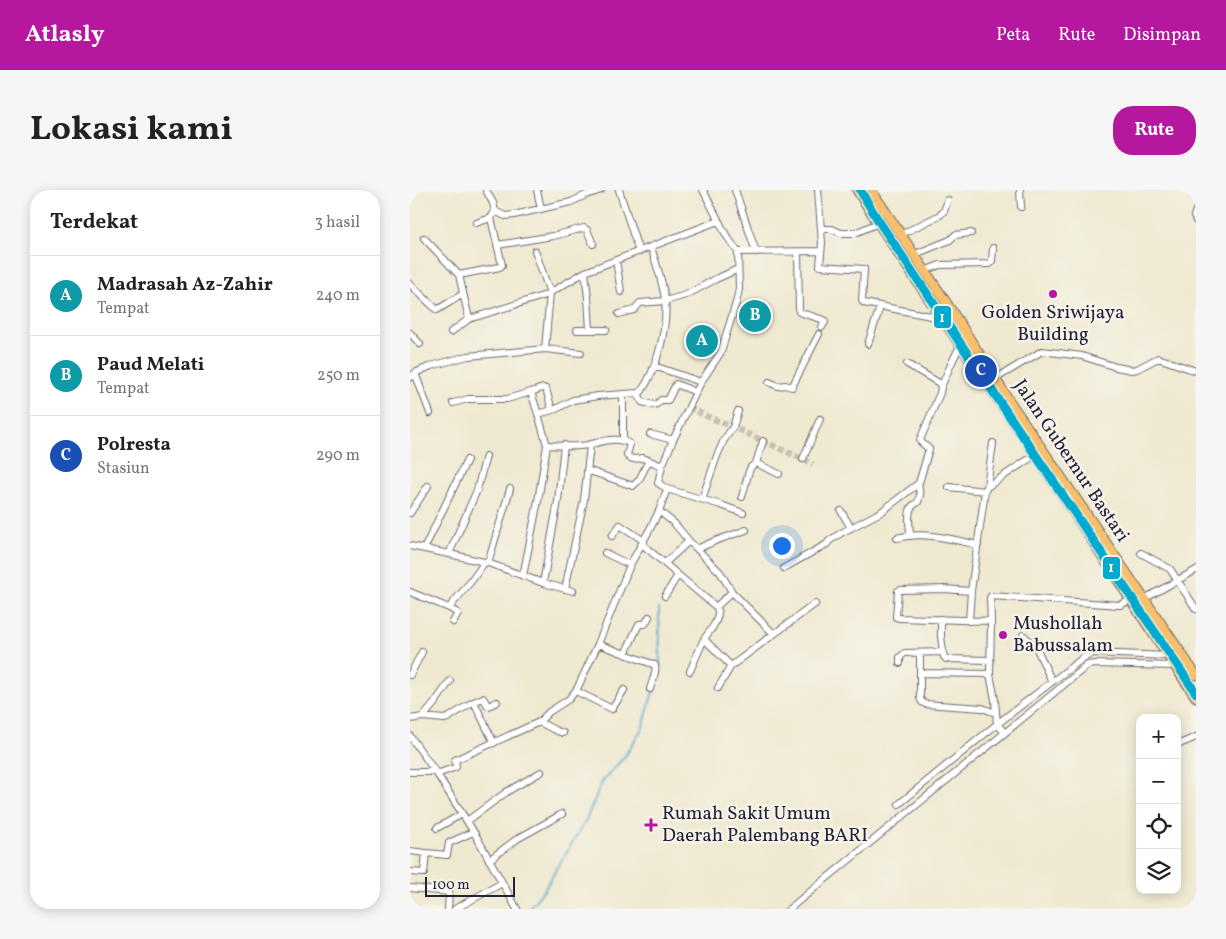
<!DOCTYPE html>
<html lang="id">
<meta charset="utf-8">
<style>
:root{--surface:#fff;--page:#f6f6f6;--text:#222;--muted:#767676;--line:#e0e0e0;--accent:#b5179e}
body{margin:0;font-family:Vollkorn,serif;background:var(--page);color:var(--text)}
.controls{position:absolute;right:15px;bottom:15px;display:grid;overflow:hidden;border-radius:10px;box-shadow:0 2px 12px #0003}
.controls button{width:45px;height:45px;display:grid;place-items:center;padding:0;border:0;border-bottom:1px solid var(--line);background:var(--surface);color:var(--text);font:25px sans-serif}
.scale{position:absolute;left:15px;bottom:12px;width:90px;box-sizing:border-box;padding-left:5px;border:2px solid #22223b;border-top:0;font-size:14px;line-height:18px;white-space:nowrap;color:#22223b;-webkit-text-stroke:4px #f7f3e8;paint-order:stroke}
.you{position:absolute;left:371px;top:355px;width:18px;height:18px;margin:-12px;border:4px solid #fff;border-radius:50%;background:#1a73e8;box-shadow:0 0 0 8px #1a73e833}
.badge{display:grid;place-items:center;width:32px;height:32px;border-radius:50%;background:var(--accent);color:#fff;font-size:16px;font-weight:700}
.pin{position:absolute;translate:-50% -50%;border:2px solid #fff;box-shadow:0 1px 5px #0006}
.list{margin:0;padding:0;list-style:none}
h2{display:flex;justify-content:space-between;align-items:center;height:65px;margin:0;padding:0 20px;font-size:21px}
h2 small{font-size:16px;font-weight:400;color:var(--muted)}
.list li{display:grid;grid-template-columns:32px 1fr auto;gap:15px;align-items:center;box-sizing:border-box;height:80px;padding:0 20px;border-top:1px solid var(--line)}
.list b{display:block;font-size:19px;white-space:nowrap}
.list p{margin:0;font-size:16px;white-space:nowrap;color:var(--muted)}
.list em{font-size:16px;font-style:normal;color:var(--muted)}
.icon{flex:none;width:28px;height:28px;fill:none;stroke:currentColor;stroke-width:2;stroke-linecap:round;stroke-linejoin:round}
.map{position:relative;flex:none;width:786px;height:719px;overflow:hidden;border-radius:20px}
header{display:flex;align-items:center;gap:30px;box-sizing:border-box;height:70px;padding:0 25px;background:var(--accent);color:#fff}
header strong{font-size:24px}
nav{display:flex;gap:28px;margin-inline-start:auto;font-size:18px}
.intro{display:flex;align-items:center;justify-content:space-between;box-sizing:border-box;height:120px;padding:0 30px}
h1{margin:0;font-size:35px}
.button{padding:12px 22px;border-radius:20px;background:var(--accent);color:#fff;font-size:18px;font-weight:700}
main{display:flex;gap:30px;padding:0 30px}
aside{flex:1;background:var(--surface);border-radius:20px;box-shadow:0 2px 12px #0003}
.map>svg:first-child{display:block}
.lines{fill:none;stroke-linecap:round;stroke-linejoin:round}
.stream{stroke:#4fa5cb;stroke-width:2}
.minor-tunnel{stroke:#c6c1b2;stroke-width:6;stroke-dasharray:6 3;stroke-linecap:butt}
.minor-casing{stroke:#6a686f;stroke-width:8}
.highway-casing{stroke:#6a686f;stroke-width:11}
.minor{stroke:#fff;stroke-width:6}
.highway{stroke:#f8bf6c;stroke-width:9}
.rail-1-casing{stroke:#f7f3e8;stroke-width:12}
.rail-1{stroke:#00a9ce;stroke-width:9}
.poi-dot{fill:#b5179e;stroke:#f7f3e8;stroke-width:2}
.labels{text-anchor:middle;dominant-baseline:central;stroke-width:5;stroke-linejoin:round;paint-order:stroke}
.poi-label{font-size:19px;fill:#22223b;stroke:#f7f3e8;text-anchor:start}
.street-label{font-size:19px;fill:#22223b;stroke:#f7f3e8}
.line-badge{stroke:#f7f3e8;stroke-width:2}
.badge-label{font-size:14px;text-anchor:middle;font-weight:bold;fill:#fff}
</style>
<header>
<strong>Atlasly</strong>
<nav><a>Peta</a><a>Rute</a><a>Disimpan</a></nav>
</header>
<div class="intro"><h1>Lokasi kami</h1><a class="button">Rute</a></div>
<main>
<aside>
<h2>Terdekat<small>3 hasil</small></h2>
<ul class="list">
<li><span class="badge" style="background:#0f9aa8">A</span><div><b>Madrasah Az-Zahir</b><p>Tempat</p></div><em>240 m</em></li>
<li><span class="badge" style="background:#0f9aa8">B</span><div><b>Paud Melati</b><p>Tempat</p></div><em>250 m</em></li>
<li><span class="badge" style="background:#1a4fb4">C</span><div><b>Polresta</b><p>Stasiun</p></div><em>290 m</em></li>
</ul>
</aside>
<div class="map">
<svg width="786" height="719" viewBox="0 0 786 719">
<rect width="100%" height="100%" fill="#f7f3e8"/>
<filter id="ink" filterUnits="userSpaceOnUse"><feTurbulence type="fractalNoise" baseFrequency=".02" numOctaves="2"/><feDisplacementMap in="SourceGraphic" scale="10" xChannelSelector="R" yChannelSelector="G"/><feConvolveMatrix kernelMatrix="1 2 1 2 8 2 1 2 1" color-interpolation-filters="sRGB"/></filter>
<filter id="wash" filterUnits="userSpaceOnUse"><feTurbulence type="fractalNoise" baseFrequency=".0096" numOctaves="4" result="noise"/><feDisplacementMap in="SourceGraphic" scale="20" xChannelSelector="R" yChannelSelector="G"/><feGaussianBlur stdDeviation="1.12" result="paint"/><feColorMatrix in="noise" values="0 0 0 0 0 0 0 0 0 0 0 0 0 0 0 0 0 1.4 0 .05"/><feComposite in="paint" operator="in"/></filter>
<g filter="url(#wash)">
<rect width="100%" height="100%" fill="#efe9d0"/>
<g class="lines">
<path class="stream" d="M118 719 134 700 176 630 192 592 215 566 233 537 250 477 249 418"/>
</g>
</g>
<g filter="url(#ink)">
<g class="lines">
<path class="minor-tunnel" d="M279 217 296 226 323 237 403 274"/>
<g class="minor-casing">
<path id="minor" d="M127 0 131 19
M209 0 229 62
M293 0 316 45 328 62 411 61
M325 0 346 62
M408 0 412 53 410 76 454 79 452 111 454 113 531 128
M610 0 611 17
M786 20 784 26 786 31
M85 21 95 26 104 25 161 12 176 5 191 0
M66 33 81 28
M411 39H422L431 43H445L468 33
M490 45 530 25 534 21 538 10
M14 48 49 85 59 129
M87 55 143 46 174 38 177 40 183 54
M328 62 329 99 326 113 313 155 311 162 291 192 263 250 252 276 248 293 257 299 311 315 333 323
M388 62 389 122 414 130 415 132 412 137
M503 65 540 50 545 45 561 43
M206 70 211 102
M514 81 530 75 579 74 582 71 583 58
M49 85 90 77 92 75 81 28 85 21 83 13 76 0
M0 94 27 120 53 104
M209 124 224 120 230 113 255 111 276 105 306 89 328 79
M167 140H180L178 108 175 82
M180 140H196
M41 142 59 129 136 105 175 82 308 31
M0 143 10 154
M458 154 470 117
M135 159 171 163
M244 176 291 192
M5 183 20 223
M0 188 5 183 21 176 58 166 135 159 140 103 125 61
M585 189 632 161 672 166 706 177 722 180 727 179 748 168 786 181
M359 192 368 196 375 195 382 197 409 144
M531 197 542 172 550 156
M121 202 133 198 136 199 142 220
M228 203 232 212 244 215 247 214 251 210H258L266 194 286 202
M43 213 58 209H97L121 202 128 224 146 219 163 210 188 206 227 203 231 202C247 179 258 137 255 110 253 92 246 74 241 57
M240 244 263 250
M213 251V204
M137 255C147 255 158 257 169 256 187 255 203 244 220 254L217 265 218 267 223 269 233 268 252 276
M393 269 410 229
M346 273 369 284
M177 280 223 296 229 290 239 270
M539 297 575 301
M577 297 583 253
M332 307 339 281 341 277 346 273 353 251
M292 309 307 266 314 250 323 237 328 221
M249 321 264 333 279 351 310 382 322 402 307 416H305L268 385 255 406
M431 321 441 338
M0 323 18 296
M500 345C500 337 497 325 501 318 502 315 506 314 508 312L510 305 508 294
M202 346 210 335 234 351
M487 348C513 341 542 349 568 355
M232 354 268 385
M0 356 44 365 78 373 133 393 163 401
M14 359 57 270
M287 359 305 351 336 340
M195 363 220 375
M731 363 760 379 786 419
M39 364 67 300 76 266
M78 373 100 299
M255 373 279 351
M374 378 417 354 419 351 431 343 471 322 509 293 519 259 511 252 510 250 530 203 531 197 529 193 497 174
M113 386 128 311 137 255 128 224
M133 393 148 311 154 255
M155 399 174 310 180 255
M561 401 534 399 490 400 488 401 486 427 490 428 581 431 580 408 581 406 710 415 721 410
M0 402 39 418 62 390 74 373
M322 402 364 444 405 414
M734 409 786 380
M39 418 48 423 43 432
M531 429V446L533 462
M559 431 561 401 575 301 577 297 625 265
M581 431 580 484 585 510 587 534 595 543
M613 445 624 455 627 459 642 492
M294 449C300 441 313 426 306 416
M188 454 245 475C247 483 242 491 240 499
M510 463V508L512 512 515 514 572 518 586 523
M215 464 229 434H235L239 427
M490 473V467L495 463 533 462 534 467 536 469 580 470
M280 481 294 449 321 476 364 444
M510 483 580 484
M0 485 12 462
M308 498 321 476
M166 501 202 519 214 500
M64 512 84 553
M13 527 24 514 40 491
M0 529 13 527 34 529 38 528 61 513 73 508 78 516 87 512
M129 532 147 541 153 543
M0 546 27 584 65 644 107 719
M767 555 786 547
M0 582H25
M27 584 46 577 45 570 129 532 139 522 159 509 167 499 188 454 220 375 241 337 249 321 257 299
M489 614 587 534 673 468 683 463 758 466
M57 631 98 601 131 582
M27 638 52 624
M0 661 16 663
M79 670 107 649 152 624
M0 682 14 683 16 663 37 665 39 653 63 642
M0 698 39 702 38 719
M45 719 92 693
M379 719 678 475 684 474 765 476"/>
</g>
<g class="highway-casing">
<path id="highway" d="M447 0C507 95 573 186 635 280 686 355 734 432 786 507
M461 0 534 109 600 212 786 485"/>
</g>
<use href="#minor" class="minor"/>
<use href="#highway" class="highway"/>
<g class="rail-1-casing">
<path id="rail-1" d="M450 0 468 30 532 126 786 503"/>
</g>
<use href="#rail-1" class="rail-1"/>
</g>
</g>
<g class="poi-dot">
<circle cx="643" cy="104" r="5"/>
<circle cx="593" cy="445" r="5"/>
<path d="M238.5 627.5h5v5h5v5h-5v5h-5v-5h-5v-5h5z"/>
</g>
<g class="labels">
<g class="poi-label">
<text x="643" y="123" text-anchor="middle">Golden Sriwijaya<tspan x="643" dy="22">Building</tspan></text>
<text x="603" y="434">Mushollah<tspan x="603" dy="22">Babussalam</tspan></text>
<text x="252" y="624">Rumah Sakit Umum<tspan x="252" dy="22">Daerah Palembang BARI</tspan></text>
</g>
<g class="street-label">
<text transform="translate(661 271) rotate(56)">Jalan Gubernur Bastari</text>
</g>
</g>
<g class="line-badge">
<rect x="523" y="115" width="19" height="24" rx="5" fill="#00a9ce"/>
<rect x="692" y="366" width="19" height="24" rx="5" fill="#00a9ce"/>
</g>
<g class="badge-label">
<text x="532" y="132">1</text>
<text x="701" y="382">1</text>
</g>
</svg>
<div class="controls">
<button>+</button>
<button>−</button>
<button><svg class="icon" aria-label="locate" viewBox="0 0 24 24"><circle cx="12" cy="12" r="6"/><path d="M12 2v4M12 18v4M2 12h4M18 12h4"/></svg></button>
<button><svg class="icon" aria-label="layers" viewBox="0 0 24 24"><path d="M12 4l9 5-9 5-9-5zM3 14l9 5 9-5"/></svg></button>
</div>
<div class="scale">100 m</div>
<div class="you"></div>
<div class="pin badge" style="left:292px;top:151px;background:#0f9aa8">A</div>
<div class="pin badge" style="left:345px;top:126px;background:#0f9aa8">B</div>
<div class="pin badge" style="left:571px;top:181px;background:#1a4fb4">C</div>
</div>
</main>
